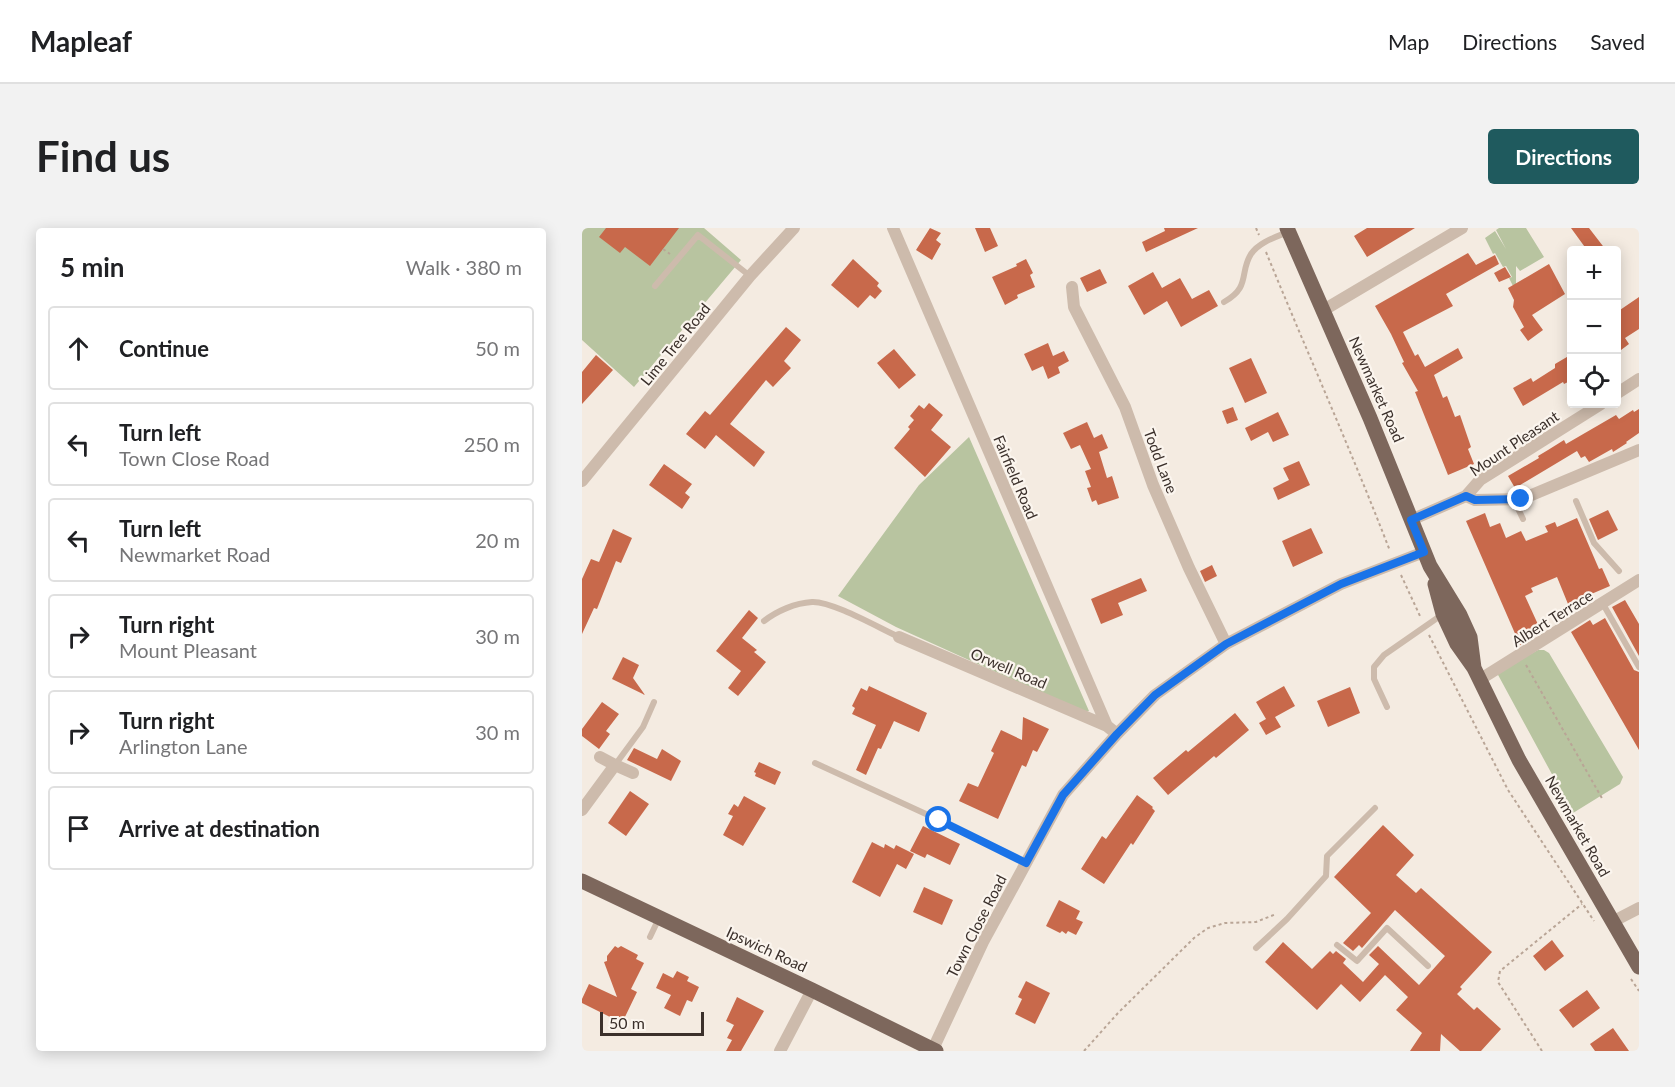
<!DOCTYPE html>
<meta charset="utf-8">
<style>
:root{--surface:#fff;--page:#f2f2f2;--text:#202124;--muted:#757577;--line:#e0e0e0;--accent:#1f5a5e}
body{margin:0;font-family:Lato,sans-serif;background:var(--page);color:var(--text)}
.controls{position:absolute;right:18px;top:18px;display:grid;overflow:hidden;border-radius:6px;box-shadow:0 3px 15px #0003}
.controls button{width:54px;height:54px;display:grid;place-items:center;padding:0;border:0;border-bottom:2px solid var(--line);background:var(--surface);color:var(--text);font:30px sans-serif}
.scale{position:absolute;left:18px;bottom:15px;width:104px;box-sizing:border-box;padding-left:6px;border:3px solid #3b302b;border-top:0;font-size:16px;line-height:21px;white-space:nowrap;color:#3b302b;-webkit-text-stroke:4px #fbf5ee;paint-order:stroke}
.stop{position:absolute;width:18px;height:18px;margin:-14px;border:4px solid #1a73e8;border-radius:50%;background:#fff}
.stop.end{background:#1a73e8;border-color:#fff;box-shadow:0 2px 6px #0008}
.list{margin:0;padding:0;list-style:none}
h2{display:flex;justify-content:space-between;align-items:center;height:78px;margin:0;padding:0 24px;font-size:26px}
h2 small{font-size:20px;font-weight:400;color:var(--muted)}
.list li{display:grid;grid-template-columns:39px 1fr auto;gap:18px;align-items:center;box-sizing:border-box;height:84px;margin:0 12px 12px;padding:0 12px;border:2px solid var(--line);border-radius:6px}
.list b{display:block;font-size:22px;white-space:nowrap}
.list p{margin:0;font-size:20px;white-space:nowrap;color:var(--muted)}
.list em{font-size:20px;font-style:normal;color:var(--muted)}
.icon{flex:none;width:33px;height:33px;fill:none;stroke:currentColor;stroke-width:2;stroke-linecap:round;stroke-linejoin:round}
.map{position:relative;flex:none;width:1057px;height:823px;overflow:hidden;border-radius:6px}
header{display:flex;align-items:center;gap:36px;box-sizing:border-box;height:84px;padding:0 30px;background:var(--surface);border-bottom:2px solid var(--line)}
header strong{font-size:28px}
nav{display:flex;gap:33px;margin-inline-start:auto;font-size:21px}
.intro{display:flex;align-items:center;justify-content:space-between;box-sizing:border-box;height:144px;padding:0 36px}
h1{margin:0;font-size:42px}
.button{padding:15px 27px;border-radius:6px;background:var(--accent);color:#fff;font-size:21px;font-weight:700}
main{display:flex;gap:36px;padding:0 36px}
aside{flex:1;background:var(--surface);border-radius:6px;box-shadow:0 3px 15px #0003}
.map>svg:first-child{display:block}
.green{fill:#b8c4a0}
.building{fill:#c8694b}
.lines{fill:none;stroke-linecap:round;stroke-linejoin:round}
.path{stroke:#b9a596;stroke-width:2;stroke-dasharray:3 3;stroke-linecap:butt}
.service{stroke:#cdbbac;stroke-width:6}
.minor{stroke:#cdbbac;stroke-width:12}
.primary{stroke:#7d675c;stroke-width:15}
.route{stroke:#1a73e8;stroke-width:8}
.labels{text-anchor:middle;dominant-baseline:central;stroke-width:4.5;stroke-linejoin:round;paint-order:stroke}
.street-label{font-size:15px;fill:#3b302b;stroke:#fbf5ee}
</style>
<header>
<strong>Mapleaf</strong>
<nav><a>Map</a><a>Directions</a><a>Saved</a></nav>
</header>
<div class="intro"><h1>Find us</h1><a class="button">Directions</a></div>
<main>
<aside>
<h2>5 min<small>Walk · 380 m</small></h2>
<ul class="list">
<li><svg class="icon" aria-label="ahead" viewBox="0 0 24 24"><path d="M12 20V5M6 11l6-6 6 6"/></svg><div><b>Continue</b></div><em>50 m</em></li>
<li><svg class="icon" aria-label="left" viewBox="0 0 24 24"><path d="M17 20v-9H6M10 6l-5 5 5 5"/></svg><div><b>Turn left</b><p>Town Close Road</p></div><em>250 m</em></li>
<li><svg class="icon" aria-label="left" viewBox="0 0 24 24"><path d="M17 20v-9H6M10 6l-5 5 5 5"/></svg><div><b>Turn left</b><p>Newmarket Road</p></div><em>20 m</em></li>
<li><svg class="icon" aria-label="right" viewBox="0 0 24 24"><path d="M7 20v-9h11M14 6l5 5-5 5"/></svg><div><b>Turn right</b><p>Mount Pleasant</p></div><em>30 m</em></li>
<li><svg class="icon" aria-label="right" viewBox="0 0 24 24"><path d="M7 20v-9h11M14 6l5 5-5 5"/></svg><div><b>Turn right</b><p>Arlington Lane</p></div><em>30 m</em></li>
<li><svg class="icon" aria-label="arrive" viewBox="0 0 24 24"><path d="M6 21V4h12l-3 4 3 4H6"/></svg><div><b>Arrive at destination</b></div></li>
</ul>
</aside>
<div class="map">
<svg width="1057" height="823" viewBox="0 0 1057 823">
<rect width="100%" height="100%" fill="#f4ebe1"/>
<path class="green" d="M0 0H122L159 32 52 159 0 112Z
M917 0H944L962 29 938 43 934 38V64L927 50 930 49 924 38 921 39 913 25 911 26 903 10 913 3 924 21 914 2Z
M387 209 507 483 502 484 314 399 256 368 337 257Z
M956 422H962L967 425 1041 549 1038 556 991 585 915 445Z"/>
<path class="building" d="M24 0H97L68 38 43 19 38 25 17 9Z
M348 0 359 5 354 12 359 16 350 32 334 22Z
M393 0H408L416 18 403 24Z
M582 0H616L564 24 560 14 583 3Z
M785 0H833L785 29 772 8Z
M989 0H1007L1024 22H1005Z
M886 25 894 37 913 27 917 36 864 66 871 78 821 104 833 128 836 126 843 139 876 120 881 130 852 147 861 170 865 168 873 189 878 187 889 219 886 221 892 236 866 247 833 164 836 163 820 135 822 134 809 106 793 78Z
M271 31 297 55 295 58 300 63 293 71 288 67 276 80 249 57Z
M444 31 451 45 448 47 453 59 435 67 436 70 423 77 410 49 435 38 434 36Z
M967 36 983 66 950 87 961 102 946 113 938 102 942 99 931 79 932 72 926 60Z
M923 39 929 49 917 54 912 45Z
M518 41 525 55 505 64 498 50Z
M571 44 580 60 598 50 610 71 627 62 636 78 599 99 585 73 562 87 546 58Z
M1057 69V101L1043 110 1047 116 1035 125V84Z
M204 99 219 112 202 133 209 140 191 159 184 152 148 196 183 224 172 239 134 207 123 221 104 206 123 183 128 187Z
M466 115 471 128 482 123 487 133 476 139 478 145 466 151 461 138 450 143 442 126Z
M312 121 334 147 317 161 295 135Z
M990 126V152L982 156 981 154 941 178 931 160 949 150 951 154 973 140V136Z
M14 127 31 142 0 176V144Z
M669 130 685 165 663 175 647 140Z
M347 175 361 187 349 202 369 219 343 249 312 220 328 201 326 199 332 192 328 188 337 177 342 181Z
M651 179 656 192 645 196 640 183Z
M1057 181V205L1044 214 1045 215 1031 224 1030 221 1007 234 1003 228 999 230 995 223 933 260 926 248 957 230 956 228 966 222 982 212 984 216 1034 187 1037 191 1051 182 1052 184Z
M696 184 707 207 691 214 686 204 669 213 663 200Z
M505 194 512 210 520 206 526 220 517 224 525 250 530 248 537 270 516 277 514 272 510 274 505 260 509 259 503 243 509 241 498 217 489 221 481 205Z
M717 233 728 257 696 272 691 260 707 252 701 240Z
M82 236 110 256 103 265 108 269 100 281 67 257Z
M1026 282 1036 302 1016 312 1007 291Z
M903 285 908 299 918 295 924 310 939 303 944 313 966 304 963 298 973 294 975 299 995 290 1017 341 1020 340 1028 358 986 376 975 349 949 360 951 364 943 368 959 403 938 417 884 293Z
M729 300 741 325 711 339 700 313Z
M31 301 50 310 39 335 34 333 15 381 12 380 0 406V351L9 331 17 334Z
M630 337 635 348 623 354 618 343Z
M559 350 565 363 536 375 541 387 519 396 509 371Z
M1043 372 1057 396V428L1030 379Z
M167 382 176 390 160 410 175 422 172 424 184 434 156 468 146 460 159 443 134 423Z
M1023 390 1052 442 1057 444V522L989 404 1008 392 1011 397Z
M41 429 57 437 51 450 63 467 30 451Z
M287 458 345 485 337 504 312 493 299 521 296 520 284 547 274 542 294 497 270 486 273 480 270 478 279 460 285 463Z
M702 458 713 478 693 489 699 499 684 507 677 495 684 491 674 474Z
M768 459 778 485 746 499 735 473Z
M20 474 37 486 24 503 28 506 17 521 0 508V501Z
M653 485 667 502 634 530 632 528 586 567 571 550 604 522 606 524Z
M441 489 467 501 455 524 451 522 444 539 440 537 416 591 377 573 386 555 396 559 412 525 409 523 419 502 440 512Z
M52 520 75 531 80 521 99 533 89 553 45 532Z
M177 534 199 544 193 557 173 548 174 545 172 544Z
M48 563 67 576 44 608 26 595Z
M555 567 571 579 570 580 573 583 551 617 549 615 522 656 499 641 520 608 524 611Z
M162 568 184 580 161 618 141 607 151 588 146 586 152 576 156 579Z
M801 597 832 627 814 647 834 665 839 660 910 724 878 759 880 761 875 766 892 782 895 779 919 801 899 823H878L859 806 858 823H828L840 805 814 782 826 769 803 747 778 774 759 756 735 782 683 734 701 714 730 741 748 723 751 726 754 723 764 731 761 735 781 754 797 736 787 727 796 718 837 757 863 728 813 682 780 720 777 717 771 723 761 715 789 685 752 649Z
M341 598 378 616 368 637 345 626 343 630 328 623Z
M290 614 302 620 303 616 312 621 314 617 332 626 324 641 315 636 298 669 270 654Z
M342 659 371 672 360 697 331 684Z
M477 672 498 683 494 691 501 694 494 707 486 703 484 706 480 703 478 705 464 698Z
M970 712 982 728 963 743 951 728Z
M33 718 36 720 39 718 56 727 54 731 62 735 49 761 55 764 42 791 34 788 32 791 0 775V771L7 756 35 769 22 734 25 733V728Z
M95 743 107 749 105 753 117 759 110 774 105 772 98 788 82 780 89 767 74 760 81 745 91 750Z
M444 753 468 765 453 796 433 786 440 771 436 769Z
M1005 762 1018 780 991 800 977 782Z
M155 769 182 783 159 823H144L150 812 145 810 152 797 144 793Z
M1031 800 1047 823H1013L1008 816Z"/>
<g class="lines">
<path class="path" d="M674 0 677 7
M81 21 88 26
M684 24C725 124 769 222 808 323
M819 347 838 388
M847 407 926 562 1012 693
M944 437 1021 572
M1049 751 1057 763
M502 823 536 785 612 710 626 700 643 695 674 694 694 686
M960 823 916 754 918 743 1000 676"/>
<path class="service" d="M73 58 116 7 168 48
M642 74C669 59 657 45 669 26 677 14 694 9 706 4
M932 272 941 291
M994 273 1012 315 1037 343
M1021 376 1057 439
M182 393C195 383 213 375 230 374 250 373 297 400 317 409
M805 479 792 451V439L802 427 861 386
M233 535 357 592 444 635
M33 537 61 499 72 474
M68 709 77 690
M755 717 775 733 805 700 846 738
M674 720 705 691 744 648 745 628 793 580"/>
<path class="minor" d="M311 0 525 498 535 506
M490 59 492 79 543 179 571 257 607 340 644 416
M740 83 880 0
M1034 166 1057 151
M0 253 168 48 212 0
M884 268 893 272 940 271 1057 222
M829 292 884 268 898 252 1019 176
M317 409 525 498
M897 452 1057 352
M33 537 51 545
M0 582 33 537 18 529
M1030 694 1057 680
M351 821 401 714 481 567 535 506 573 467 644 416 759 356 842 324
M198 823 230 762"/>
<path class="primary" d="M705 0 788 190 848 338 878 387 888 409 892 440
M853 356 861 386 875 416 892 440 937 532 1057 739
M0 653 230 762 354 823"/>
</g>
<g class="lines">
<path class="route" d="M357 592 444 635 481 567 535 506 573 467 644 416 759 356 842 324 829 292 884 268 893 272 939 271"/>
</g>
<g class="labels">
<g class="street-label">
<text transform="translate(93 116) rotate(-51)">Lime Tree Road</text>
<text transform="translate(795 161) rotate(66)">Newmarket Road</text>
<text transform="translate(932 215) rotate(-34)">Mount Pleasant</text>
<text transform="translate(579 233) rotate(69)">Todd Lane</text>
<text transform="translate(434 249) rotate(67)">Fairfield Road</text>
<text transform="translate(970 390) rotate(-32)">Albert Terrace</text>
<text transform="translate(427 440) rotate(23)">Orwell Road</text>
<text transform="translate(996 598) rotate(60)">Newmarket Road</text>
<text transform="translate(394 698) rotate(-63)">Town Close Road</text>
<text transform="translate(185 721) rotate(25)">Ipswich Road</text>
</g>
</g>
</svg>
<div class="controls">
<button>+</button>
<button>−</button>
<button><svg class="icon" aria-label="locate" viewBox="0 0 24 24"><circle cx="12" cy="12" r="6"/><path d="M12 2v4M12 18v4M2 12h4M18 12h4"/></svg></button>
</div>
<div class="scale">50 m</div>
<div class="stop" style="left:357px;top:592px"></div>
<div class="stop end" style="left:939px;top:271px"></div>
</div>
</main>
